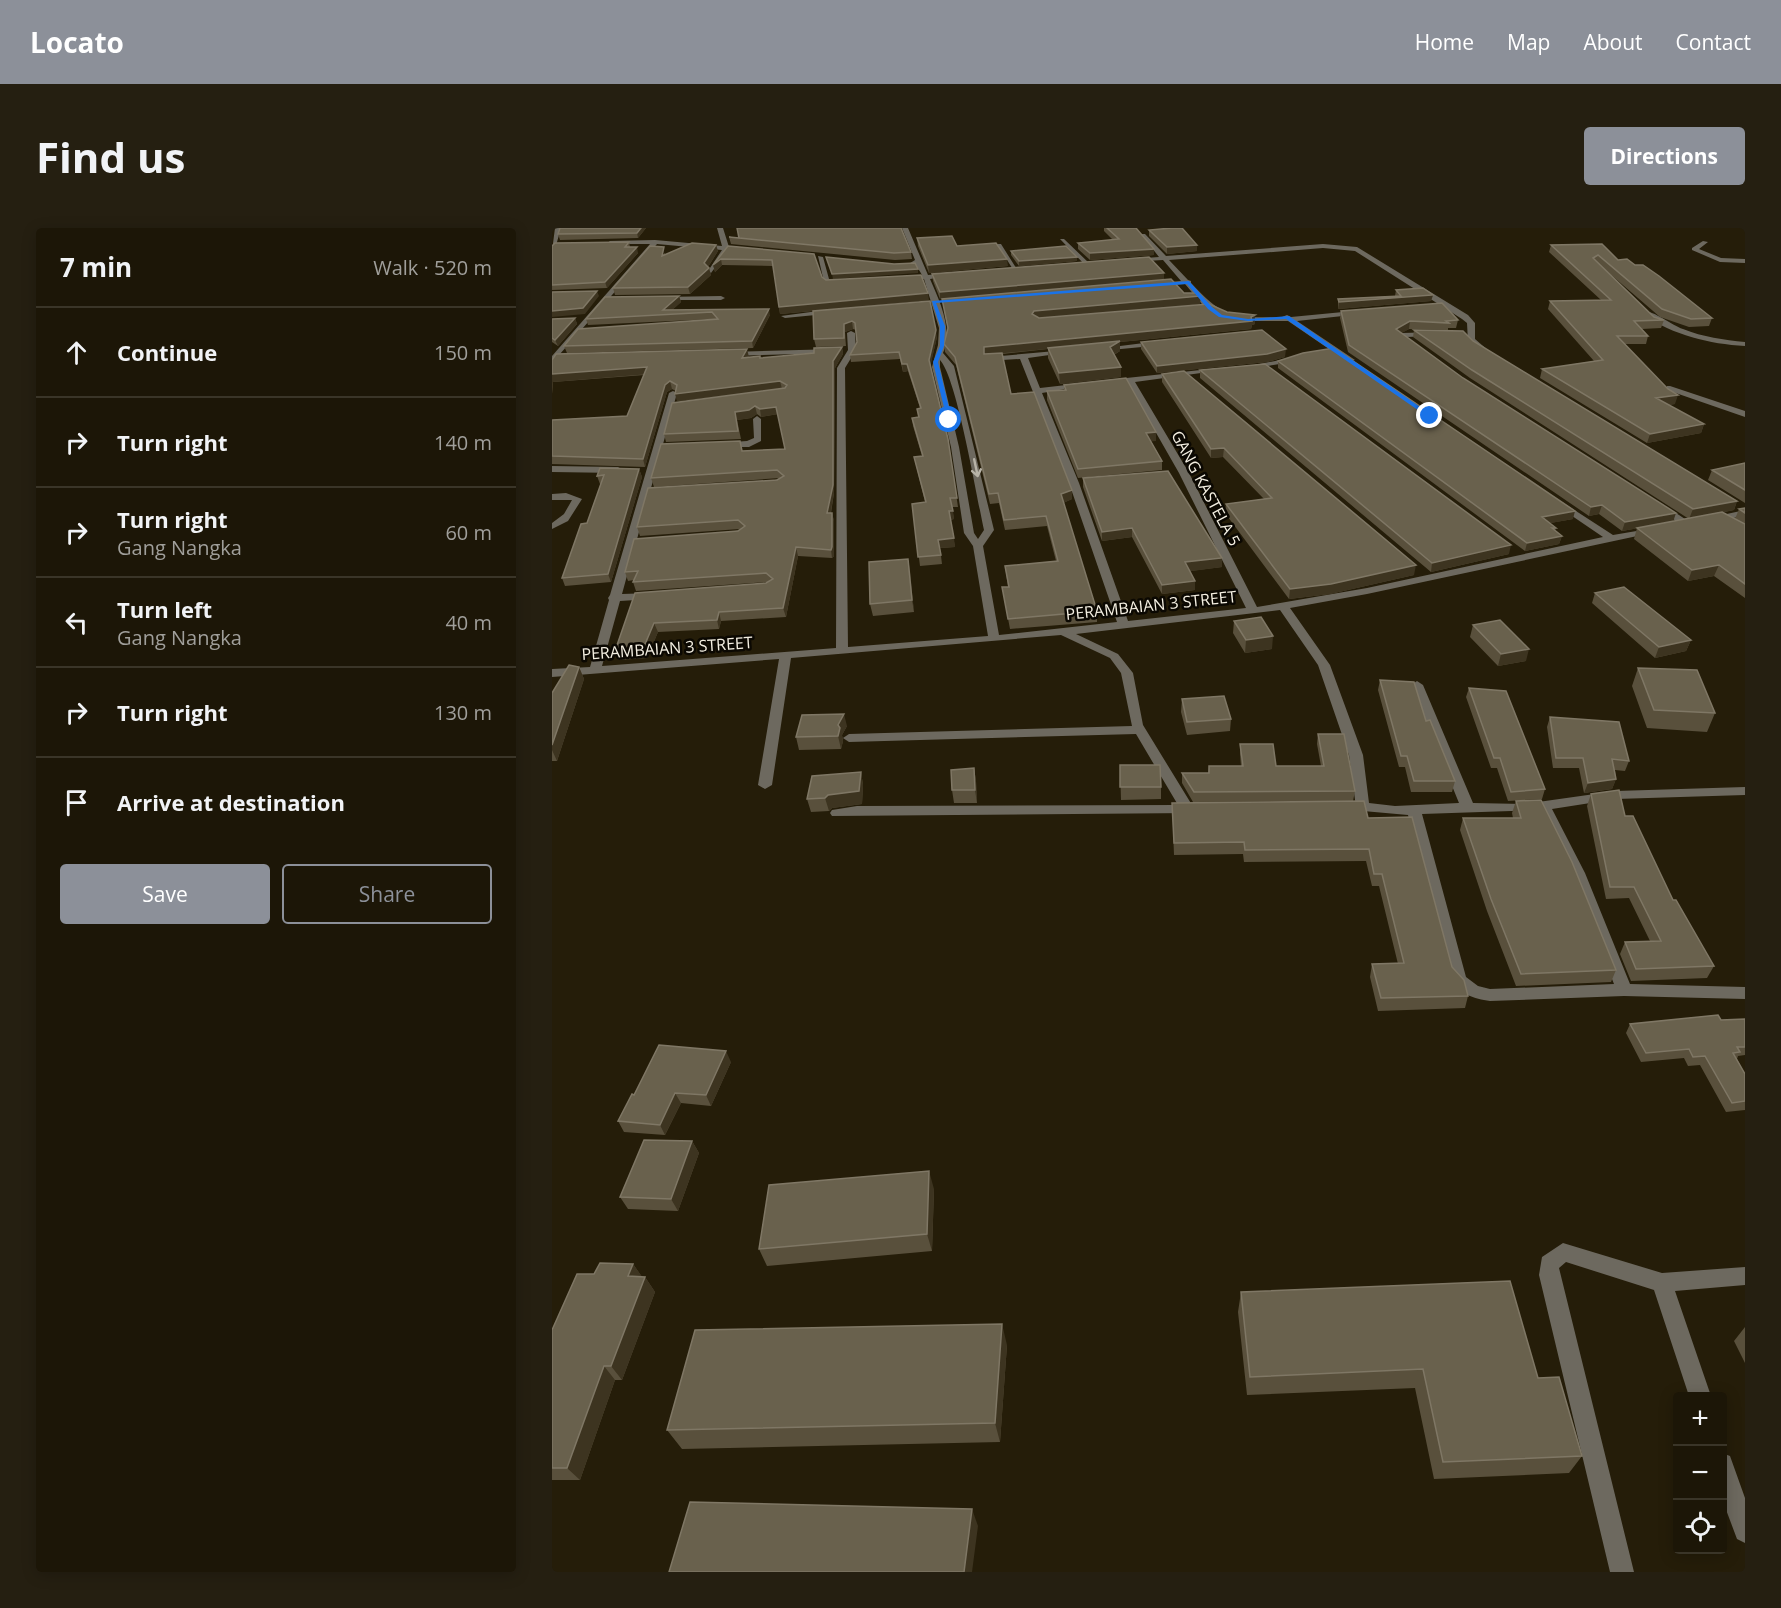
<!DOCTYPE html>
<meta charset="utf-8">
<style>
:root{--surface:#1c1607;--page:#251f11;--text:#f1f3f6;--muted:#a09f9b;--line:#3a3528;--accent:#8c9099}
body{margin:0;font-family:"Open Sans",sans-serif;background:var(--page);color:var(--text)}
.controls{position:absolute;right:18px;bottom:18px;display:grid;overflow:hidden;border-radius:6px;box-shadow:0 3px 15px #0003}
.controls button{width:54px;height:54px;display:grid;place-items:center;padding:0;border:0;border-bottom:2px solid var(--line);background:var(--surface);color:var(--text);font:30px sans-serif}
.stop{position:absolute;width:18px;height:18px;margin:-14px;border:4px solid #1a73e8;border-radius:50%;background:#fff}
.stop.end{background:#1a73e8;border-color:#fff;box-shadow:0 2px 6px #0008}
.list{margin:0;padding:0;list-style:none}
h2{display:flex;justify-content:space-between;align-items:center;height:78px;margin:0;padding:0 24px;font-size:26px}
h2 small{font-size:20px;font-weight:400;color:var(--muted)}
.list li{display:grid;grid-template-columns:39px 1fr auto;gap:18px;align-items:center;box-sizing:border-box;height:90px;padding:0 24px;border-top:2px solid var(--line)}
.list b{display:block;font-size:22px;white-space:nowrap}
.list p{margin:0;font-size:20px;white-space:nowrap;color:var(--muted)}
.list em{font-size:20px;font-style:normal;color:var(--muted)}
.actions{display:flex;gap:12px;padding:18px 24px}
.actions a{flex:1;padding:14px 0;border:2px solid var(--accent);border-radius:6px;text-align:center;font-size:21px;color:var(--accent)}
.actions .main{background:var(--accent);color:#fff}
.icon{flex:none;width:33px;height:33px;fill:none;stroke:currentColor;stroke-width:2;stroke-linecap:round;stroke-linejoin:round}
.map{position:relative;flex:none;width:1193px;height:1344px;overflow:hidden;border-radius:6px}
header{display:flex;align-items:center;gap:36px;box-sizing:border-box;height:84px;padding:0 30px;background:var(--accent);color:#fff}
header strong{font-size:28px}
nav{display:flex;gap:33px;margin-inline-start:auto;font-size:21px}
.intro{display:flex;align-items:center;justify-content:space-between;box-sizing:border-box;height:144px;padding:0 36px}
h1{margin:0;font-size:42px}
.button{padding:15px 27px;border-radius:6px;background:var(--accent);color:#fff;font-size:21px;font-weight:700}
main{display:flex;gap:36px;padding:0 36px}
aside{flex:1;background:var(--surface);border-radius:6px;box-shadow:0 3px 15px #0003}
.map>svg:first-child{display:block}
.lines{fill:none;stroke-linecap:round;stroke-linejoin:round}
.minor{fill:#6d695f;fill-rule:evenodd}
.wall{fill:#59503c}
.shaded-wall{fill:#3d3420}
.building{fill:#69614d;stroke:#7f7765;stroke-width:1.5}
.oneway{stroke:#b7b3a7}
.route{fill:#1a73e8}
.labels{text-anchor:middle;dominant-baseline:central;stroke-width:5;stroke-linejoin:round;paint-order:stroke}
.far-street-label{font-size:16px;fill:#f4efe2;stroke:#0b0802}
</style>
<header>
<strong>Locato</strong>
<nav><a>Home</a><a>Map</a><a>About</a><a>Contact</a></nav>
</header>
<div class="intro"><h1>Find us</h1><a class="button">Directions</a></div>
<main>
<aside>
<h2>7 min<small>Walk · 520 m</small></h2>
<ul class="list">
<li><svg class="icon" aria-label="ahead" viewBox="0 0 24 24"><path d="M12 20V5M6 11l6-6 6 6"/></svg><div><b>Continue</b></div><em>150 m</em></li>
<li><svg class="icon" aria-label="right" viewBox="0 0 24 24"><path d="M7 20v-9h11M14 6l5 5-5 5"/></svg><div><b>Turn right</b></div><em>140 m</em></li>
<li><svg class="icon" aria-label="right" viewBox="0 0 24 24"><path d="M7 20v-9h11M14 6l5 5-5 5"/></svg><div><b>Turn right</b><p>Gang Nangka</p></div><em>60 m</em></li>
<li><svg class="icon" aria-label="left" viewBox="0 0 24 24"><path d="M17 20v-9H6M10 6l-5 5 5 5"/></svg><div><b>Turn left</b><p>Gang Nangka</p></div><em>40 m</em></li>
<li><svg class="icon" aria-label="right" viewBox="0 0 24 24"><path d="M7 20v-9h11M14 6l5 5-5 5"/></svg><div><b>Turn right</b></div><em>130 m</em></li>
<li><svg class="icon" aria-label="arrive" viewBox="0 0 24 24"><path d="M6 21V4h12l-3 4 3 4H6"/></svg><div><b>Arrive at destination</b></div></li>
</ul>
<div class="actions"><a class="main">Save</a><a>Share</a></div>
</aside>
<div class="map">
<svg width="1193" height="1344" viewBox="0 0 1193 1344">
<rect width="100%" height="100%" fill="#251d09"/>
<g class="lines">
<path class="minor" d="M3 0H9L3 21 0 23Z
M165 0H171L177 19 195 21V23L176 22 159 45 156 43 170 22 105 16 0 135V128L98 16H59L57 13 103 12 170 18Z
M350 0H356L376 47 400 45 403 47 378 51C388 74 401 101 391 125L402 138 442 302 431 318 447 407 565 394 517 255 468 131 434 133V129H437L515 122 519 124 476 130 488 160 532 155 536 157 490 165 527 255 576 393 694 380 627 245 575 154 553 156 552 154 556 152 667 140 671 142 583 154 637 245 705 379 815 360 1051 309 1004 277 1002 275 1007 272 1061 307 1108 299V303L1104 304 815 366 738 380 778 437 811 527 817 575 843 578 907 575 859 457 865 453 871 457 921 575 972 576 1064 563 1193 559V567L1064 571 1000 581 1033 645 1078 756 1193 759V771L1072 768 938 773C922 771 907 766 899 751L856 587 811 583 804 579 797 527 766 437 728 382 524 406 566 426 581 445 591 497 640 577 647 581 640 585 280 588 278 585 280 582 305 578 626 577 584 506 297 514 291 510 297 506 580 498 569 445 558 430 509 407 239 430 220 557 213 561 206 557 227 431 0 449V441L38 439 57 372 56 370 58 367 117 165 121 163 125 165 70 366 100 365 105 368 100 371 68 373 50 438 284 420 285 140 296 122 295 105 299 103 303 105 304 122 293 140 296 419 436 408 421 318 412 305 399 219 380 139 386 117 387 100 372 51 362 50 370 47 364 37 358 39 355 37 363 32ZM388 132C405 150 425 271 432 302L426 311 422 305 407 219 388 139ZM987 582 1018 645 1062 756 938 761 926 758 914 749 870 586Z
M589 6H593L614 28 771 16 805 19 916 87 923 95V111L938 124 931 126 916 114 915 95 910 91 803 23 771 20 617 32 636 52 639 53V55C672 91 682 90 730 89L735 87 739 89 812 82 809 86 745 93 803 132 796 134 736 93H688L668 88 655 82 633 56 602 58 604 55 629 53 611 32 577 34 579 31 607 29Z
M508 11H512L537 35V37H533Z
M1151 13 1156 14 1147 21 1169 30 1193 31V35L1168 34 1140 22V20Z
M445 16H449L466 43H462Z
M266 28 271 29 277 51 295 54V56L272 54Z
M109 69 169 68 173 70 169 72H107Z
M281 81 284 85 233 90 229 88Z
M1091 83C1103 83 1119 97 1131 101 1151 109 1172 112 1193 114V118C1157 116 1122 107 1091 87Z
M885 104 882 108 854 109 866 119 862 121 846 110 850 105Z
M608 113 611 117 548 123 544 121Z
M285 121 282 125 177 128 173 126 177 124Z
M744 129H747V133L696 141 692 139Z
M1118 158 1193 183V189L1115 162V158Z
M205 188 209 191V213L197 219H167V215L195 213 202 210 201 191Z
M0 238 66 239 71 242 66 245 0 244Z
M14 265 30 271 16 293 0 301V295L12 286 20 272H0V266Z
M1103 275H1109L1139 295 1130 297 1103 279Z
M1193 282V288L1157 294 1152 291Z
M1011 1015 1110 1045 1193 1039V1057L1123 1063 1159 1168H1137L1102 1062 1014 1034 1007 1040 1082 1344H1058L987 1047 990 1029Z
M1170 1225 1178 1228 1193 1270V1315L1185 1311 1170 1271Z"/>
</g>
<path class="wall" d="M94 0 86 10 8 12 6 6Z
M552 0H584L602 27 538 32 526 21V15L561 12 552 3Z
M597 2 645 17V23L615 26 597 8Z
M177 9 359 24 360 31 343 32 179 16Z
M365 10 405 18 456 38 377 45 366 18Z
M77 14 78 19 86 25 55 60 0 62V18Z
M164 17 166 23 156 39 159 47 138 66 63 67 61 60 113 25V27Z
M999 17 1066 32 1083 37 1160 90 1157 98 1137 99 1108 89 1050 39 1102 89 1112 92 1109 100 1090 101 1096 108 1094 116H1073L1123 176 1116 177 1152 196 1149 205 1095 215 988 150 990 141 1042 133 996 81 998 73 1049 72 997 24Z
M176 18 262 26 270 49 274 52 377 72 281 81 385 109 378 138 396 211 406 279H400L402 291 398 292 403 319 388 320 390 336 368 338 360 276 373 274 362 229 370 228 361 198 360 190 366 189 365 181 368 180 356 143 351 144 348 131 299 134 298 127 305 114 304 102 301 101 293 104 294 118 264 119 262 111 261 83 228 86 221 38 170 37 163 44 161 37Z
M459 23 525 33 467 38 459 27Z
M380 46 612 52 648 76 606 80 675 84 703 87V96L700 97 699 101 568 114V123L562 127 569 139V149L508 156 496 130V121L450 126 459 166 520 262V271L511 275 545 383V394L458 401 450 359H456L453 338 504 333 495 298 453 302 447 275 438 276 404 137 393 124 392 116 396 102 390 71 567 56 388 71 381 53Z
M844 62 881 67 879 73 786 81V71L843 68Z
M127 68 129 74 120 82 218 87 201 120 15 125 12 118 162 91 36 97 34 91Z
M789 83 906 92 904 100H896V102L857 101 849 105 911 150 1121 294 1137 291 918 150 861 109 862 102 921 113 1185 273 1182 282 1148 289 1183 291 1187 281 1193 280V370L1162 348 1136 353 1082 311 1085 300 1103 297 1070 303 1047 286 1037 288 796 124 788 90Z
M23 90 25 96 6 118 0 114V91Z
M589 114 733 129 715 134 605 145 589 121Z
M290 119 291 126 283 140 282 265 279 285H280L282 293V328L280 330 246 328 234 389 169 393 167 401 106 404 95 430 66 432 63 423 83 365 214 355 216 354 84 363 81 354 82 352 76 353 73 344 188 301 88 308 85 299 228 250 102 259 99 250 191 223 233 221 226 186 209 189 205 186 199 190 185 192 189 211 114 214 112 206 192 165 125 173 124 163 120 161 115 164 93 239 0 236V192L75 188 92 147 1 154 0 166V132L196 129 209 130 262 125Z
M726 133 1021 291 998 295 1004 300 1003 303 1010 308 1007 316 973 323 726 140Z
M648 142 957 326 879 344 648 150Z
M610 146 862 347 778 366 737 371 673 285 674 276 712 271 671 229 659 230 610 154Z
M512 157 604 213H599L610 233V242L526 250 495 172V163L512 162Z
M1193 235V275L1156 252 1160 242Z
M87 241 90 249 59 354 13 358 10 350 35 295 49 256H48L45 248Z
M531 250 670 330V339L638 343 643 362 610 366 580 309 550 313 531 259Z
M356 331 362 384 321 388 318 376Z
M1043 365 1139 412 1134 423 1103 430 1040 375Z
M682 393 720 421 693 425 681 405Z
M921 397 974 433 946 438 918 409Z
M27 439 32 451 5 533H0V465Z
M1086 440 1163 485 1155 504 1095 500 1080 458Z
M828 452 874 493 903 553 900 564H859L853 539H847L826 462Z
M917 460 993 561 990 571 956 573 945 540H939L914 469Z
M630 471 679 491 678 503 635 507 629 484Z
M998 489 1077 533 1073 543 1063 542 1064 551 1060 561 1032 565 1027 540H1001L995 499Z
M295 498 290 507 291 513 289 521 247 522 244 509Z
M766 506 803 563 801 573 641 574 630 555V545H656L657 538H689L688 526V516L724 538H769L765 516Z
M568 537 609 559V571L569 572Z
M422 540 424 553 425 575H402L400 562Z
M309 544 311 557 310 576 280 580 277 583 259 584 255 571Z
M1039 566 1073 588 1121 672 1162 738 1155 750 1079 753 1068 726 1073 714 1098 713 1077 670 1054 671 1035 578Z
M964 573 1064 742 1059 754 964 758 935 683 908 602 911 590H961L960 585Z
M620 575 816 590 916 768 913 780 826 783 818 749 820 736H846L827 658H820L814 633 692 634 691 626 622 627Z
M1193 791V827L1186 828 1185 831 1193 846V882L1174 884 1148 837 1136 838 1132 830 1089 834 1074 805 1078 796Z
M179 834 159 878 129 875 113 907 72 904 66 893 82 867Z
M140 913 147 925 126 983 76 981 68 969Z
M382 961 380 1023 215 1038 207 1021Z
M81 1036 90 1049H93L103 1064 70 1152H63L28 1252H0V1102L42 1046Z
M689 1064 986 1150 1030 1228 1017 1245 882 1251 863 1160 695 1167 686 1084Z
M1193 1099V1135L1182 1113Z
M455 1117 448 1214 130 1221 115 1202Z"/>
<path class="shaded-wall" d="M89 0H94L86 10 85 5Z
M164 17 166 23 154 42 152 35Z
M645 17V23L615 26V19Z
M85 19 86 25 55 60 53 54Z
M602 21V27L538 32V25Z
M525 29V33L467 38V33Z
M169 31 170 37 163 44 161 37Z
M455 31 456 38 377 45 376 37Z
M157 40 159 47 138 66 136 59Z
M366 41V45L281 51 280 46Z
M612 45V52L388 71V64Z
M45 63 47 68 33 86 0 89V83Z
M376 65 377 72 228 86 227 79Z
M881 67 879 73 786 81 787 74Z
M127 68 129 74 115 87 111 82Z
M649 68 648 76 483 92 480 86 482 83Z
M217 81 218 87 201 120 200 113Z
M703 87V96L700 97 699 101 568 114V123L558 129V119L567 114 432 127V135V119L699 89Z
M23 90 25 96 6 118 3 112Z
M300 93 301 101 293 104 294 118 292 96Z
M858 93 857 101 843 109 844 101Z
M384 102 385 109 378 140 377 132Z
M290 119 291 126 283 140 282 265 277 294 275 285 281 133Z
M195 121 197 129 190 130Z
M734 121 733 129 715 134 605 145V138Z
M350 136H355L356 143 351 144Z
M95 139 97 146 1 154 0 166V146Z
M569 139V149L508 156 507 145Z
M118 153 120 161 115 164 93 239 91 231 113 157Z
M228 153 230 161 125 173 123 166Z
M1126 167 1123 176 1101 179 1104 170Z
M203 178 205 186 199 190 185 192 189 211 183 184Z
M224 179 226 186 209 189 208 181Z
M1152 196 1149 205 1095 215 1098 206Z
M604 204V213L594 214V205Z
M672 220 671 229 659 230V221Z
M87 241 90 249 59 354 56 346Z
M520 262V271L509 276V266Z
M1185 273 1182 282 1137 291 1141 281Z
M1050 277 1047 286 1037 288 1039 279Z
M397 283H401L402 291 398 292Z
M1023 283 1021 291 988 297 990 289Z
M280 285 282 293V328L280 330 279 322Z
M1124 285 1121 294 1070 303 1073 294Z
M580 300V309L550 313V304Z
M1010 308 1007 316 973 323 975 315Z
M402 310 403 319 388 320 386 312Z
M959 317 957 326 879 344 880 335Z
M244 319 246 328 234 389 231 380Z
M670 330V339L633 344V334Z
M356 331 358 342 362 384 360 372Z
M864 337 862 347 778 366 737 371 738 361Z
M1167 337 1162 348 1136 353 1140 342Z
M643 353V362L610 366V357Z
M167 384 169 393 167 401 165 392Z
M102 395 106 404 95 430 91 421Z
M721 408 720 421 693 425 694 412Z
M1139 412 1134 423 1103 430 1107 419Z
M977 421 974 433 946 438 949 426Z
M27 439 32 451 5 533 0 522V517Z
M292 486 295 498 290 507 291 513 289 521 286 508V497Z
M422 540 424 553 425 575 423 562Z
M309 544 311 557 310 576 280 580 277 583 273 570Z
M1064 551 1060 561 1032 565 1036 555Z
M174 823 179 834 159 878 154 867Z
M123 865 129 875 113 907 108 897Z
M140 913 147 925 126 983 119 971Z
M377 943 382 961 380 1023 375 1006Z
M81 1036 91 1050 76 1048Z
M93 1049 103 1064 70 1152 59 1138Z
M450 1096 455 1117 448 1214 443 1195Z
M52 1138 63 1152 28 1252 15 1240Z
M420 1281 426 1298 420 1344H412Z"/>
<path class="building" d="M8 0H89L85 5 6 6Z
M185 0H349L359 24 342 25 177 9 187 10Z
M555 0H584L602 21 538 25 526 15 567 11Z
M620 0H630L645 17 615 19 597 2Z
M400 8 405 18 444 15 455 31 376 37 365 10Z
M77 14 73 19H85L53 54 0 57V18L3 15Z
M140 15 164 17 152 35 157 40 136 59 61 60 98 18 112 19 110 28Z
M1050 16 1066 32 1075 31 1083 37H1091L1107 48 1160 90 1139 91 1110 81 1046 27 1041 30 1102 89 1112 92 1082 93 1096 108H1065L1116 161 1126 167 1104 170 1152 196 1098 206 990 141 1051 132 998 73 1059 72 999 17Z
M176 18 262 26 270 49 274 52 369 47 376 65 227 79 220 32 169 31 161 37Z
M514 18 525 29 467 33 459 23Z
M274 29 342 36 363 35 366 41 280 46Z
M597 29 612 45 388 64 380 46Z
M619 51 632 65H645L649 68 482 83 480 86 487 90 657 76 675 84 703 87 699 89 700 93 432 119V126L450 125 459 166 482 164 520 262 509 266 545 383 456 391 450 359H457L453 338 506 333 494 288 452 292 446 265 437 266 403 129 392 116 396 100 390 71Z
M871 60 881 67 787 74 786 71 849 68 844 62Z
M45 63 31 80 0 83V64Z
M127 68 111 82 217 81 200 113 12 118 26 101 166 91 160 84 34 91 53 69Z
M378 73 384 102 377 132 396 211 405 270H398L401 283H397L402 310 386 312 389 327 366 329 360 276 374 274 362 229 371 228 360 190 367 189 365 181 369 180 355 136H350L347 124 298 127 305 114 303 95 300 93 292 96V110L262 111 261 83Z
M890 75 906 92 894 93 897 95 858 93 844 101 911 150 1124 285 1073 294 1050 277 1039 279 797 117 789 83Z
M23 90 3 112 0 110V91Z
M710 102 734 121 715 126 605 138 589 114Z
M862 102 911 103 921 113 1185 273 1141 281 920 142Z
M568 113 558 119 569 139 507 145 496 120Z
M290 119 281 133V257L275 285H280V319L279 322 244 319 231 380 167 384 165 392 102 395 91 421 63 423 83 365 214 355 221 351 214 345 81 354 86 343 73 344 82 311 186 303 193 298 186 292 85 299 96 260 225 252 232 248 225 242 99 250 109 216 188 213 190 223 233 221 224 179 208 181 203 178 197 182 183 184 186 203 112 206 120 175 233 160 235 157 228 153 123 166 125 157 118 153 113 157 91 231 0 228V192L75 188 95 139 0 146V132L4 126 195 121 190 130 208 128V130L262 125V120Z
M782 120 1023 283 990 289 1004 300H1000L1010 308 975 315 726 133 751 125Z
M713 136 959 317 880 335 648 142Z
M632 143 864 337 779 356 738 361 674 276 720 270 672 220 659 221 610 146Z
M574 150 604 204 594 205 610 233 526 241 495 163 514 162 512 157Z
M1193 235V262L1160 242Z
M48 240 87 241 56 346 10 350 29 296 35 295 52 247 45 248Z
M616 243 670 330 633 334 643 353 610 357 580 300 550 304 531 250Z
M1193 280V285L1187 281Z
M1170 284 1193 296V356L1167 337 1140 342 1085 300Z
M356 331 360 372 318 376 317 334Z
M1072 359 1139 412 1107 419 1043 365Z
M709 389 721 408 694 412 682 393Z
M948 392 977 421 949 426 921 397Z
M17 437 27 439 0 517V465Z
M1086 440 1145 442 1163 485 1102 482Z
M828 452 862 454 874 493 878 492 903 553H862L855 528H849Z
M917 460 954 463 993 561 959 564 948 530H942Z
M672 468 679 491 635 494 630 471Z
M292 486 286 497 288 500 286 508 244 509 250 487Z
M998 489 1067 494 1077 533 1060 531 1064 551 1036 555 1031 530H1004Z
M766 506H792L803 563 642 564 630 545H657V538H691L688 516H721L724 538H772Z
M568 537H608L609 559H568Z
M422 540 423 562H400L399 542Z
M309 544 307 563 276 567 273 570 255 571 260 548Z
M1067 562 1073 588H1081L1121 672H1124L1162 738 1084 741 1073 714 1109 713 1082 659H1058L1039 566Z
M989 572 1020 634 1064 742 969 746 939 671 911 590H969L964 573Z
M812 573 816 590 860 589 900 739 912 752 916 768 829 770 820 736 852 735 830 646H822L817 621 693 622 692 614 622 615 620 575Z
M1166 787 1169 792 1193 791V819H1185L1188 824 1181 825 1193 846V873L1180 875 1153 828 1141 829 1137 821 1094 825 1078 796Z
M107 817 174 823 154 867 123 865 108 897 66 893 80 866 82 867Z
M92 912 140 913 119 971 68 969Z
M377 943 375 1006 207 1021 217 957Z
M48 1035 81 1036 76 1048 93 1049 59 1138H52L15 1240H0V1102L25 1046H42Z
M958 1053 986 1150 1007 1149 1030 1228 891 1234 871 1141 698 1149 689 1064Z
M450 1096 443 1195 115 1202 143 1102Z
M138 1274 420 1281 412 1344H117Z"/>
<defs><path id="oneway-shaft" d="M-6 0H5M1.5-3L5.5 0L1.5 3" fill="none" stroke-width="1.6" stroke-linecap="round" stroke-linejoin="round" transform="scale(1.5)"/></defs>
<use class="oneway" href="#oneway-shaft" transform="translate(424 240) rotate(78)"/>
<path class="route" d="M637 53 660 79 670 87 696 91 737 88 881 188 876 189 734 91 696 93 667 89 656 81 635 56 384 75 393 98 392 118 386 134 400 192H395L381 134 388 118V98L380 73Z"/>
<g class="labels">
<g class="far-street-label">
<text transform="translate(654 260) rotate(62)">GANG KASTELA 5</text>
<text transform="translate(599 377) rotate(-6)">PERAMBAIAN 3 STREET</text>
<text transform="translate(115 420) rotate(-4)">PERAMBAIAN 3 STREET</text>
</g>
</g>
</svg>
<div class="controls">
<button>+</button>
<button>−</button>
<button><svg class="icon" aria-label="locate" viewBox="0 0 24 24"><circle cx="12" cy="12" r="6"/><path d="M12 2v4M12 18v4M2 12h4M18 12h4"/></svg></button>
</div>
<div class="stop" style="left:397px;top:192px"></div>
<div class="stop end" style="left:878px;top:188px"></div>
</div>
</main>
